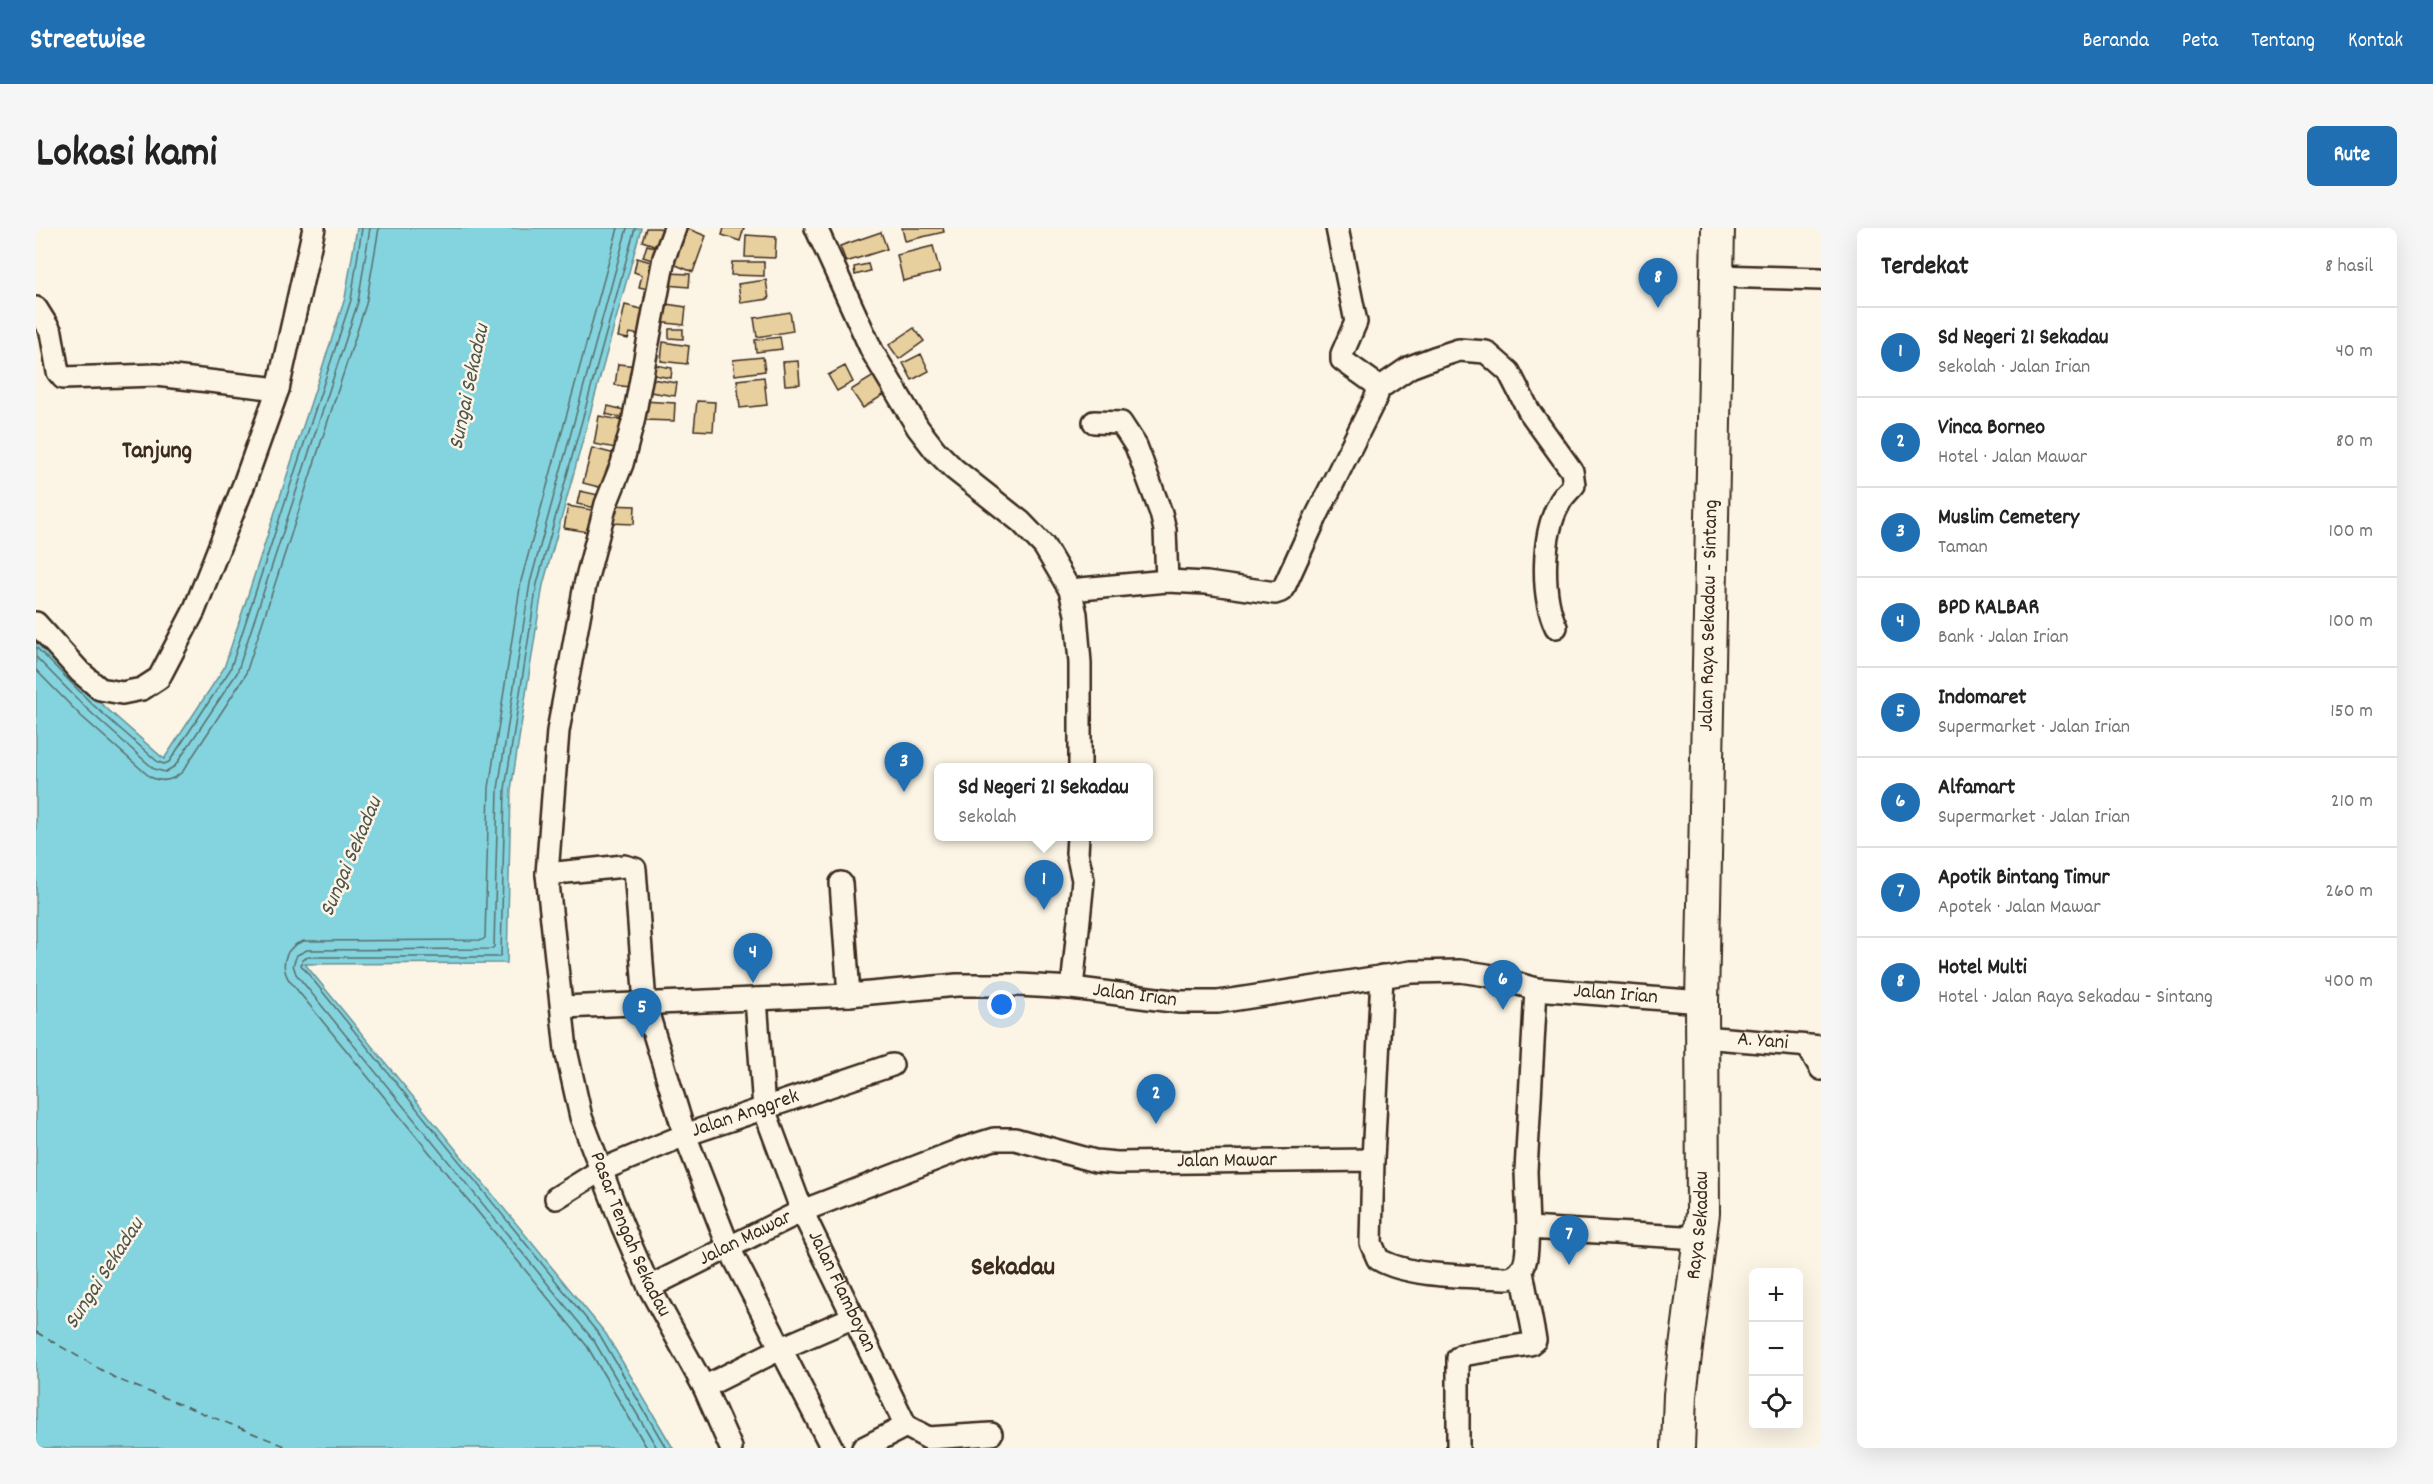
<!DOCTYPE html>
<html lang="id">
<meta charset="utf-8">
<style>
:root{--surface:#fff;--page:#f6f6f6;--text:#222;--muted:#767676;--line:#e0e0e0;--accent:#1f6fb2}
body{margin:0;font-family:Dekko,sans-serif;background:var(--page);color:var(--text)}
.controls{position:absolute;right:18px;bottom:18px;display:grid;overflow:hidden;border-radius:9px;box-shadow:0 6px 24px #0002}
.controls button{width:54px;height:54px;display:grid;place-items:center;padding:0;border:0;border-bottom:2px solid var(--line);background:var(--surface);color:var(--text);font:30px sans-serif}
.you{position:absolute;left:966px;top:777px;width:21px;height:21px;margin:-15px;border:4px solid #fff;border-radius:50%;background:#1a73e8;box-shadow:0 0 0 9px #1a73e833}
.badge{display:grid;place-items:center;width:39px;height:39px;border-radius:50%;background:var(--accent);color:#fff;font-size:20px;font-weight:700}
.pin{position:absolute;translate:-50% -50px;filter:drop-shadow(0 2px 3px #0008)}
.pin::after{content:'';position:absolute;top:32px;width:21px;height:18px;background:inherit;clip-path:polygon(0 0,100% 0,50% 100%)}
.popup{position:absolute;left:898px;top:535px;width:219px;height:78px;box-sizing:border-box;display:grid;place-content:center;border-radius:9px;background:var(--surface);filter:drop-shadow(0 2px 4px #0005);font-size:20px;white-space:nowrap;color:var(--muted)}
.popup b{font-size:22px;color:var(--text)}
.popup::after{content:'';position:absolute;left:50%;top:100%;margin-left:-12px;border:12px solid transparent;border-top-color:var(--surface)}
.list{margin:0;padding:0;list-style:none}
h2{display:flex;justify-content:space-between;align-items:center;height:78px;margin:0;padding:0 24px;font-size:26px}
h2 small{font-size:20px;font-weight:400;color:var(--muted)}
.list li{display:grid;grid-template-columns:39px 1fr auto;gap:18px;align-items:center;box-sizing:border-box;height:90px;padding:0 24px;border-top:2px solid var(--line)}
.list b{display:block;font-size:22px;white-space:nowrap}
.list p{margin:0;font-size:20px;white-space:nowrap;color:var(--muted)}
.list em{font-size:20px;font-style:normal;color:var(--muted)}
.icon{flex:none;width:33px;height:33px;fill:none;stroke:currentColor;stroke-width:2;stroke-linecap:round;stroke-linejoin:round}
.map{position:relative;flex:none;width:1785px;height:1220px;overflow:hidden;border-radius:9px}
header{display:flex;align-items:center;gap:36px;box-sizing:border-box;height:84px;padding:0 30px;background:var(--accent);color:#fff}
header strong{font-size:28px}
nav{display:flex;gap:33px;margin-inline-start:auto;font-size:21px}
.intro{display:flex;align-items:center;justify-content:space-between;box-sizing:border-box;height:144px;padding:0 36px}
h1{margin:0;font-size:42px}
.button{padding:15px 27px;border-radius:9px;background:var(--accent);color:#fff;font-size:21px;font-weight:700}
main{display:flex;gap:36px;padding:0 36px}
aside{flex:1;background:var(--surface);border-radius:9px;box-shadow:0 6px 24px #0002}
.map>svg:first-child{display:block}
.water{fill:#84d4df;stroke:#679092;stroke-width:1.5}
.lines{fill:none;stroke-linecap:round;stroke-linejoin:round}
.shore{stroke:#586e6b;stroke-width:1.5}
.ferry{stroke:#4d544e;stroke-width:1.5;stroke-dasharray:8 6;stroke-linecap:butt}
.building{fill:#e8cf9e;stroke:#3b2a1e;stroke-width:1.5}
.minor-casing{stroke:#3b2a1e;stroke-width:26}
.highway-casing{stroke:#3b2a1e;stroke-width:36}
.minor{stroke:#fcf5e5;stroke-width:21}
.highway{stroke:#fcf5e5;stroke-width:32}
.labels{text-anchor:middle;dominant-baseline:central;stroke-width:5;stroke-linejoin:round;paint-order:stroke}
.street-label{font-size:21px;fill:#3b2a1e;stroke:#fcf5e5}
.water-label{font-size:22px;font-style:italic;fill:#4d544e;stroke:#fcf5e5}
.quarter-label{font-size:24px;font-weight:bold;fill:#3b2a1e;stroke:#fcf5e5}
.district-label{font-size:27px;font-weight:bold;fill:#3b2a1e;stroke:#fcf5e5}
</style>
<header>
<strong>Streetwise</strong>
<nav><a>Beranda</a><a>Peta</a><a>Tentang</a><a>Kontak</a></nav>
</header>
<div class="intro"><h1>Lokasi kami</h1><a class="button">Rute</a></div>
<main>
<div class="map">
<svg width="1785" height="1220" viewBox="0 0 1785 1220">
<rect width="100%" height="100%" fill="#fcf5e5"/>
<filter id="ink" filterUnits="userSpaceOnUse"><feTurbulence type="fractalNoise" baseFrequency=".0167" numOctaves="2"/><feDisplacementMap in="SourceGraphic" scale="12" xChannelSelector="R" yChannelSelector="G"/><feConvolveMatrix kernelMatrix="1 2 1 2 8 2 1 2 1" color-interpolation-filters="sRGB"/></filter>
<g filter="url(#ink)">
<path class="water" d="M321 0H605L507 357 475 562 471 735 269 736 570 1106 637 1220H0V410L60 471 128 531 188 440 309 70Z"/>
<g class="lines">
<path class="shore" d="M582 0 485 353 453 560 449 710 446 712 268 713C250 718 243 736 253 752L551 1118 611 1220
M591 0 494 355 462 561 458 719 455 721 271 722 261 727 257 737 260 746 558 1113 621 1220
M599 0 501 356 469 561 465 727 462 729H272L266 732 265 737 565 1109 630 1220
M0 419 56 476 122 534 128 536 133 534 194 442 315 72 326 0
M0 429 51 481 118 541 129 544 139 538 201 445 322 74 334 0
M0 442 45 488 114 549C126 555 137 553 147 543L209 448 330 76 343 0"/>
<path class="ferry" d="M0 1104 81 1151 254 1220"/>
</g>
<path class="building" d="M610 0H623L633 3 627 20 606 13Z
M642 0H650L670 8 657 44 630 33Z
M688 0H708L704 13 686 7Z
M866 0H907L908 4 869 13Z
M845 4 851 21 810 34 804 18Z
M710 7 740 9 739 30 709 29Z
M611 17 626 21 622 34 607 29Z
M897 18 904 44 867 53 861 27Z
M601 30 622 36 616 62 603 59 606 47 598 44Z
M696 34H728V48L695 47Z
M832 36 834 43 819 47 818 39Z
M631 45 654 46 653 59 630 57Z
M730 52 733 71 705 75 702 56Z
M623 75 650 79 648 97 621 94Z
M589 77 614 83 609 108 594 105 592 111 582 109Z
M754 84 757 103 721 109 718 90Z
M878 100 888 113 863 131 853 117Z
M633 101H647V111L633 110Z
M744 109 746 121 720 124 719 112Z
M627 114 653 118 651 136 625 133Z
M885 126 893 143 876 152 867 135Z
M727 129 729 143 699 147 697 132Z
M762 133 764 156 749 157 747 134Z
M582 136 602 138 600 160 579 157Z
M614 136 636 140 635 150 612 146Z
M809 138 817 154 801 163 792 147Z
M841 146 852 164 827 180 815 162Z
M728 149 731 177 704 180 701 152Z
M609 150 641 155 639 168 608 163Z
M607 173 639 175 638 193 607 192Z
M661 173 679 174 677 203 658 202Z
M572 178 592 183 590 191 570 186Z
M563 188 590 193 585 221 558 216Z
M556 220 579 226 571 261 547 255Z
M544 263 567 268 564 281 541 276Z
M573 277 599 278 598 296 572 295Z
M532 278 562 283 558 305 528 300Z"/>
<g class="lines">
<g class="minor-casing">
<g id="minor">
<path id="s1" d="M639 0 628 30 597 194 586 236 570 276 549 357 522 503 511 646 530 822 545 889 586 997 613 1059 668 1159 695 1220"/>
<path d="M780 0 836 123 882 200 899 222 918 241 985 294 1008 318 1034 362 1040 386 1044 435V540"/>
<path d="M1680 48 1785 51"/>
<path d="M0 80 15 104 22 144 27 150 120 147 242 161"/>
<path d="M1342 161 1374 139 1398 130 1423 122 1450 124 1473 144 1493 183 1536 243 1538 257C1533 263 1526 269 1523 276 1506 306 1505 368 1520 399"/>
<path d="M1058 194 1085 195 1100 218 1125 285 1129 302 1131 353"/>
<path d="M1034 362 1131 353 1171 355 1239 365 1245 363 1249 357 1280 289 1341 167V157L1306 132V126L1320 94 1301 0"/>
<path d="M0 395 44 444 64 461 86 465 106 461 123 450 158 383 208 256 242 161 278 0"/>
<path d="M511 646 588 638 599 641 609 776 649 907 693 1020 796 1220"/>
<path d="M805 655 813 767"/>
<path d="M1036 760 1047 652 1041 625 1042 608"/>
<path id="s2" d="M720 771 728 881 766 983 870 1198 892 1210 955 1206"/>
<path id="s3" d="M527 779 813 767 921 757H983L1036 760 1144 774H1182L1376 744 1424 743 1451 747 1500 761 1666 774"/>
<path id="s4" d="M1667 809 1785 819"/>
<path d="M1772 819 1785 841"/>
<path d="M1337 932 1346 748"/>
<path id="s5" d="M520 970 565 942 649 907 856 837"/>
<path d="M1492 1000 1490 943 1500 761"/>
<path id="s6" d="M613 1059 766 983 926 921 958 911H979L1059 933 1081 935 1337 932 1335 1015 1342 1031C1373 1050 1437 1048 1473 1050 1495 1044 1490 1019 1492 1000L1664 1010"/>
<path d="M668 1159 746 1120 818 1089"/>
<path d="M827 1220 870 1198"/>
<path d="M1422 1220V1130L1426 1127 1494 1116 1499 1112 1486 1044"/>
</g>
</g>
<g class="highway-casing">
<g id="highway">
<path id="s7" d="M1642 1220 1644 1167 1667 985 1666 774 1682 0"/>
</g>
</g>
<use href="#minor" class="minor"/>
<use href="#highway" class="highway"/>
</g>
</g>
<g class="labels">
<g class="street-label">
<text stroke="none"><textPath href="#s7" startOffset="834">Jalan Raya Sekadau - Sintang</textPath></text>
<text stroke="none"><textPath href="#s3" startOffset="1059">Jalan Irian</textPath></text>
<text stroke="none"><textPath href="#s3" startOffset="573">Jalan Irian</textPath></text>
<text stroke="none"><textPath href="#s4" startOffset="60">A. Yani</textPath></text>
<text stroke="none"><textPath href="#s5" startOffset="208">Jalan Anggrek</textPath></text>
<text stroke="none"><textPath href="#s6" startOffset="612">Jalan Mawar</textPath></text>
<text stroke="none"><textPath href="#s7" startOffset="224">Raya Sekadau</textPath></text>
<text stroke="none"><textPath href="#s1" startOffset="1034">Pasar Tengah Sekadau</textPath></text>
<text stroke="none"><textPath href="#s6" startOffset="108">Jalan Mawar</textPath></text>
<text stroke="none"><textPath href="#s2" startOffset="309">Jalan Flamboyan</textPath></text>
</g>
<g class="water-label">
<text transform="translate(434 159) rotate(-78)">Sungai Sekadau</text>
<text transform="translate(316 629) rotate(-67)">Sungai Sekadau</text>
<text transform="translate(69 1046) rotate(-57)">Sungai Sekadau</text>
</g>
<g class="quarter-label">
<text x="121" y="224">Tanjung</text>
</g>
<g class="district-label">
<text x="977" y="1040">Sekadau</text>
</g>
</g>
</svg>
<div class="controls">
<button>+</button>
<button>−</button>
<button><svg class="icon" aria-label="locate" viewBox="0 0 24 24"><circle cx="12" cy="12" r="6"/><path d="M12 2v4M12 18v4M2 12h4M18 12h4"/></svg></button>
</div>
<div class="you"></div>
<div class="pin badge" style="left:1008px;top:682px">1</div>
<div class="popup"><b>Sd Negeri 21 Sekadau</b>Sekolah</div>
<div class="pin badge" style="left:1120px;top:896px">2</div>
<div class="pin badge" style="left:868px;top:564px">3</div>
<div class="pin badge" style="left:717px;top:755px">4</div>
<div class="pin badge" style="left:606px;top:810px">5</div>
<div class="pin badge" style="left:1467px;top:782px">6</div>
<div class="pin badge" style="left:1533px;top:1037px">7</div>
<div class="pin badge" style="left:1622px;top:80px">8</div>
</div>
<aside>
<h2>Terdekat<small>8 hasil</small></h2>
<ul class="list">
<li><span class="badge">1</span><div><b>Sd Negeri 21 Sekadau</b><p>Sekolah · Jalan Irian</p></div><em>40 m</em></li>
<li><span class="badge">2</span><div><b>Vinca Borneo</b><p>Hotel · Jalan Mawar</p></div><em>80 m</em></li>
<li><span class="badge">3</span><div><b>Muslim Cemetery</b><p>Taman</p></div><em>100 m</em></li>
<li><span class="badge">4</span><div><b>BPD KALBAR</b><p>Bank · Jalan Irian</p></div><em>100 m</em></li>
<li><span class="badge">5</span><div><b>Indomaret</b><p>Supermarket · Jalan Irian</p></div><em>150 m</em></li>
<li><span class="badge">6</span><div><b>Alfamart</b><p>Supermarket · Jalan Irian</p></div><em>210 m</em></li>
<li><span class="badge">7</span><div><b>Apotik Bintang Timur</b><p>Apotek · Jalan Mawar</p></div><em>260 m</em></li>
<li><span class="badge">8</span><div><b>Hotel Multi</b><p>Hotel · Jalan Raya Sekadau - Sintang</p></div><em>400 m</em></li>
</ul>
</aside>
</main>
